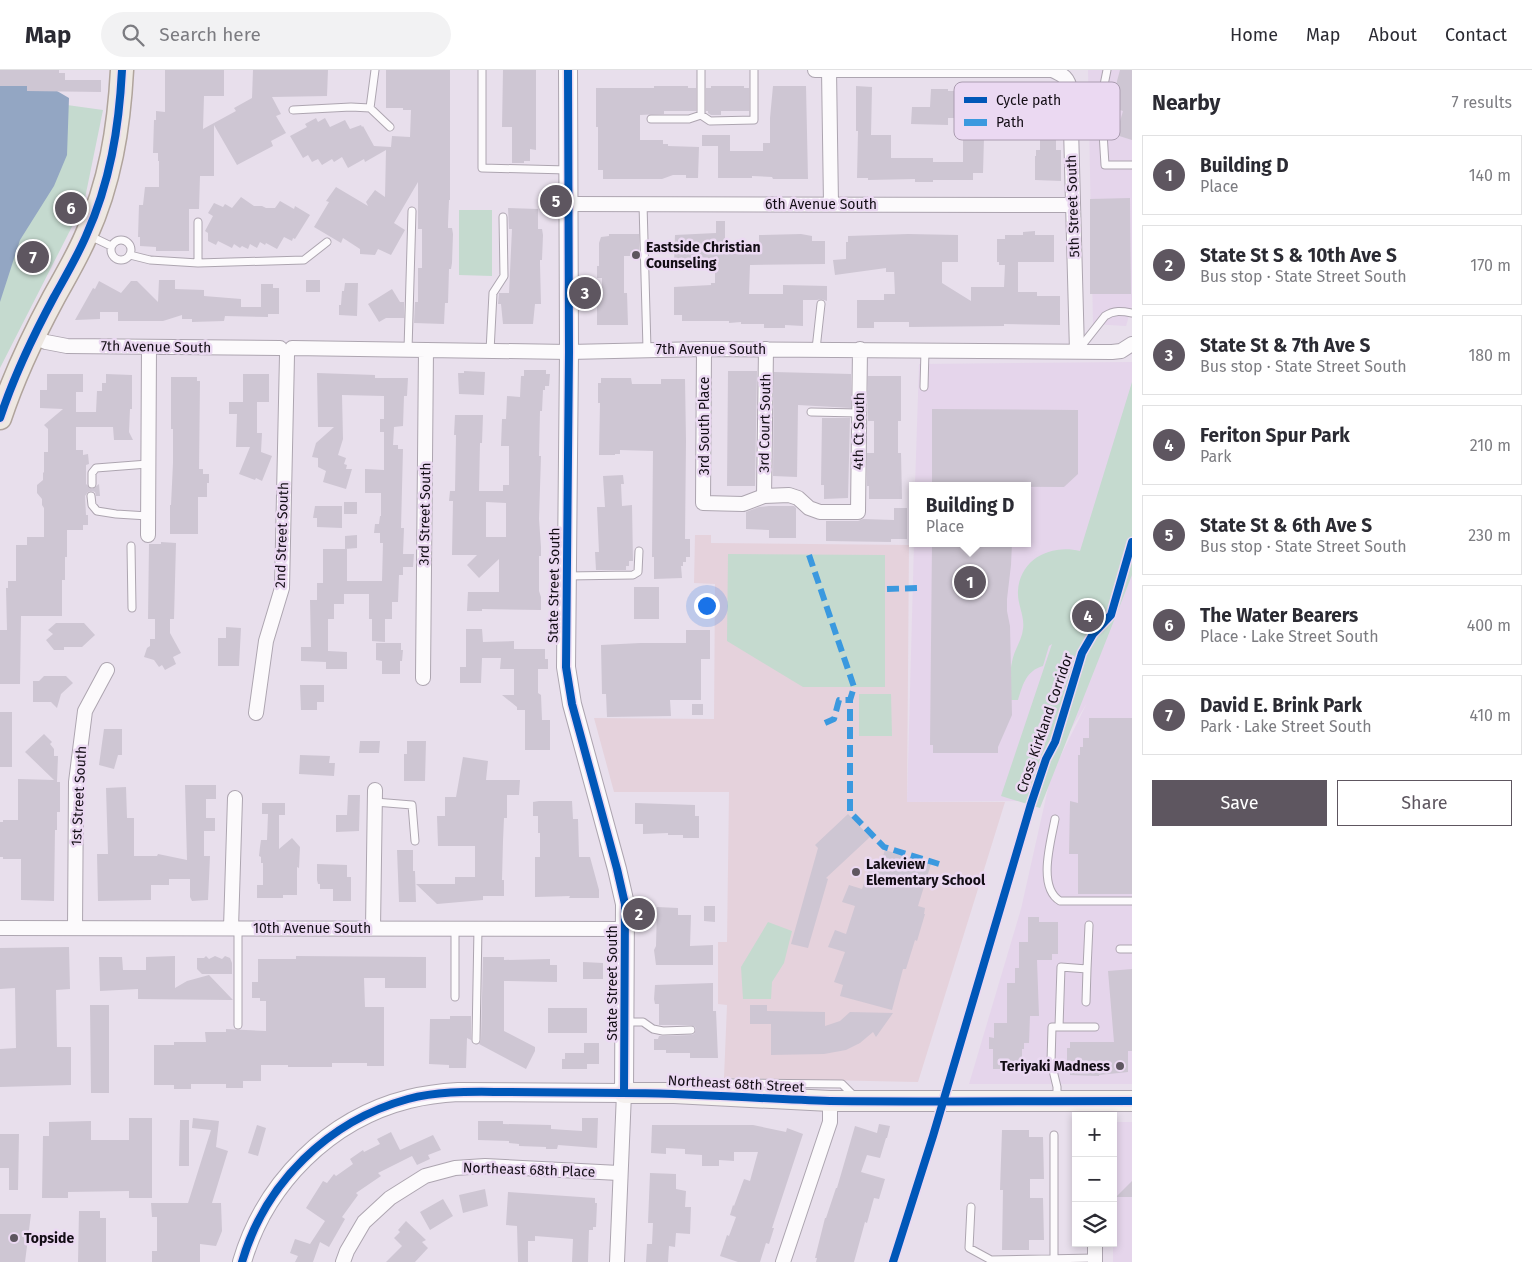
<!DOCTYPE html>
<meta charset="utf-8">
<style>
:root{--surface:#fff;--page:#f2f2f3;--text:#2b2b33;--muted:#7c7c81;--line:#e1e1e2;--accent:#5e5660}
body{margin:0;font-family:"Fira Sans",sans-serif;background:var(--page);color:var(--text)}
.controls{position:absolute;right:15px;bottom:15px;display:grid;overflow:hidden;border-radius:0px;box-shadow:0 2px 8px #0003}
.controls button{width:45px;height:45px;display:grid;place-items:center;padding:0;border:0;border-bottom:1px solid var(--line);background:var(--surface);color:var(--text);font:25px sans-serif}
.you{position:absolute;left:706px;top:535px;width:18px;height:18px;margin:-12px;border:4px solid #fff;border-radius:50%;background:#1a73e8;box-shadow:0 0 0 8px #1a73e833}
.badge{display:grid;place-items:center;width:32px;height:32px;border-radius:50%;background:var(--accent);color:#fff;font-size:16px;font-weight:700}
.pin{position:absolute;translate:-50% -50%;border:2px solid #fff;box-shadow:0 1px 5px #0006}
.popup{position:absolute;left:909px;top:412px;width:122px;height:65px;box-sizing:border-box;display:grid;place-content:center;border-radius:0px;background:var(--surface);filter:drop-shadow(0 1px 4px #0005);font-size:16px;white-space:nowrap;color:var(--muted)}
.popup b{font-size:19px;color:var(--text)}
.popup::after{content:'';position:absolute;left:50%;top:100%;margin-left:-10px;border:10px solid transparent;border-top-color:var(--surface)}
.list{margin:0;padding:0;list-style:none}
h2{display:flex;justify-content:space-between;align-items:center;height:65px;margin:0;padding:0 20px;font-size:21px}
h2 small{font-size:16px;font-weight:400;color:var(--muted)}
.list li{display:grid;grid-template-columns:32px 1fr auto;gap:15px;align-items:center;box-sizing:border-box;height:80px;margin:0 10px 10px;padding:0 10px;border:1px solid var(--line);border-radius:0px}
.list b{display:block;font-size:19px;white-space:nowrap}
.list p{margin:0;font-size:16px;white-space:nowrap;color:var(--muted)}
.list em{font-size:16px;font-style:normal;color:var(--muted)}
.actions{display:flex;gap:10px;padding:15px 20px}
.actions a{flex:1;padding:11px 0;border:1px solid var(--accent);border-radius:0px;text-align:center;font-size:18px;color:var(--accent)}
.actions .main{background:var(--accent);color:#fff}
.icon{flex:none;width:28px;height:28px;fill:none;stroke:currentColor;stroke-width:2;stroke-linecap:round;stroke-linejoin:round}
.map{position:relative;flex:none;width:1132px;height:1192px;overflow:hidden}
header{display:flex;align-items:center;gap:30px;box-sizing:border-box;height:70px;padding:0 25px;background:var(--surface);border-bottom:1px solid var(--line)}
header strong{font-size:24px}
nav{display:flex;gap:28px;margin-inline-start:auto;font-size:18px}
.search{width:350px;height:45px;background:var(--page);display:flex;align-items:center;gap:12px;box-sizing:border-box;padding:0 18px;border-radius:28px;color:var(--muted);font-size:19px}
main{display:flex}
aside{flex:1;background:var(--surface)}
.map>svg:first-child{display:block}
.built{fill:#e5d5eb}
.education{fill:#e5d2dc}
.green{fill:#c5dacf}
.water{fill:#93a6c3}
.building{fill:#cec6d3;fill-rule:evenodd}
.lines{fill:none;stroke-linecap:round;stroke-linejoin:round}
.service-casing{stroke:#ada5b0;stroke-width:9}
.minor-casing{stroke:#ada5b0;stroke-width:16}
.tertiary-casing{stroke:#ada5b0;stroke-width:20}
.secondary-casing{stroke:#ada5b0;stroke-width:22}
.primary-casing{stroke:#b0a49c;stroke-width:25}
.service{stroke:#fcfafc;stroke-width:7}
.minor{stroke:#fcfafc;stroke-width:14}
.tertiary{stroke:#fcfafc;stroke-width:18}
.secondary{stroke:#f5f1ef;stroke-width:20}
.primary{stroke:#eee8e2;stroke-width:22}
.quiet{stroke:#3b99df;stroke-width:6;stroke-dasharray:12 6;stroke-linecap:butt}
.cycleway-casing{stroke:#ebd9f2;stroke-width:11}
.cycleway{stroke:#0057b8;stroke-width:8}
.poi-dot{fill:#5e5660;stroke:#ebd9f2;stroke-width:2}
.labels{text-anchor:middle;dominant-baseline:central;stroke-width:5;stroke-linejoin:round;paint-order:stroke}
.street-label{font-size:14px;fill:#130d15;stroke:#ebd9f2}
.poi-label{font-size:14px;font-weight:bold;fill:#130d15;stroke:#ebd9f2;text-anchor:start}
.key{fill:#ebd9f2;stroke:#aa9cb0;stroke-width:1}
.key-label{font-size:14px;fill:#130d15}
</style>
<header>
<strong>Map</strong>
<div class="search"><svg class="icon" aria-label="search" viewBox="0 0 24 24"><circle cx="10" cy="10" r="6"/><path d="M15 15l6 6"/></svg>Search here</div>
<nav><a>Home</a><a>Map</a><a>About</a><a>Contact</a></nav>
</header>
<main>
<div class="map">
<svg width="1132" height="1192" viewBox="0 0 1132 1192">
<rect width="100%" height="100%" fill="#e8dfec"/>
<path class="built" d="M1088 0H1132V236L1126 256 1093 254Z
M1132 292V1014H969L1021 839 1051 705 1087 633 1027 731 907 732 914 473H1028V416H915L919 294Z
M1113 1052H1132V1192H1113Z"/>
<path class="education" d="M695 465H711V473L909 475 907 732H1005L918 1012 724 1008 727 935 718 934V872H727L729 722H614L594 648 714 649 715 514 694 513Z"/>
<path class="green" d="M67 35 103 40 84 133 0 298V218Z
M459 140H492V206L459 205Z
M1132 312V505L1040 738 1001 726 1052 574 1049 576 1043 596C1026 601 1023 614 1018 630H1011C1011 618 1009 604 1012 592 1014 580 1022 570 1023 559 1025 546 1017 534 1018 521 1020 488 1052 474 1080 481Z
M728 484 885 485V617H803L727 571Z
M859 624H891L892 666H859Z
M768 852 792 861 784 893 772 912 771 929H743L741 897Z"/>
<path class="water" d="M0 0 57 21 69 28 67 85 54 116 20 170 0 232Z"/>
<path class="building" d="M0 0H59V3H65V10H101V22L27 21V16H0Z
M165 0H224V26H204L203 59 236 41 234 38 252 28 253 0H328L327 26 272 27 281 44 276 46 286 63 271 71 273 76 237 95 214 55V106H200L199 139H189V181H156V177L140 176V167H138L139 135H143L145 117H159V91H158V83H153L154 50H156V41L165 42Z
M386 0H450V130H449L448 154V158H452L453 164 452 193 451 199H449L448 233H445L444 254 414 253 415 232H418V198H422V159H418V112L394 153 405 160 391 185 378 179 375 185 360 184V179L343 168 341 173 314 157 329 132 326 131 336 117 368 136 366 132 375 120 385 127 386 80 365 92 364 89 348 98 342 87 334 92 332 89 322 95 318 89 312 92 308 85 303 88 290 66 307 57 305 54 316 48 318 52 325 48 330 57 345 50 350 59 361 55 362 57 363 56 374 76 391 77 392 66 410 67 411 40H403V38H386Z
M503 0H536V80L530 79V91H524V93H512V57H502Z
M1120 0H1132V70L1116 65 1123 41 1110 37Z
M654 16H688V18H696V41H664V44L640 45V70H663V74H668V76L699 77 698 108H686V105H673L662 109H603V100H598V57H596V18H654Z
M711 16H744V18H749V41H721V45H711L708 43V41H706V18H711Z
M773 16H806L808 109H773L772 107 752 106V108H718V76H702V65H730V81H763V73H770V48Z
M856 16 872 17 871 65H891V88H933V92H963V68H984L983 103H973V110H933V112H915V109L868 110V108H857L858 61H856Z
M970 17H985V22L1018 21V17L1061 18V57H1056V80H1061V111L1035 110V86H1036V80H1040V52H1016V57H994V48H948V55L911 54 912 37H930L931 19H948V21H970Z
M241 127 254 136H262L266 138H275L280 131 294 139 295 136 310 145 295 169 293 168 292 171 284 167 277 179 266 173 265 175 260 172 257 178 250 174 248 179 242 176 240 178 234 174 232 178 218 171 216 175 208 171V163L205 161 213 146 208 143 214 133 223 137 225 134 232 138Z
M1130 128 1131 224H1090V129Z
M508 138 538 139V159H542L543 165 542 190H540V194L541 234H535L533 254H503L501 234H498L499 223H509L512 159H509Z
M716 151H725V172H759V165L801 164 812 166V171H825V194L750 195 749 224H783V215L827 216V231L821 229 817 230H803V256L785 255V258H764V254H741V252L729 253V251H682V245H674V217L711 215V213H715V193H674L675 165 716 163Z
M1035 161V165H1054V192H1018V222H1037V226H1060V255L1004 254V256L909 257V252H874V258H857V230H884V224H895L894 202H886V198L835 205 833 190 846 189V172H848V166L908 164 958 165V192H942V213L971 231V217H1004L1005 195H999V192H997V169H1005V165H1023V162Z
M609 164H639V186H624V223H627L628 255H597V234L602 229V208H597V196H599V173L601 167 609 166Z
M159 210H175V219L204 220V226L241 229V237H261V214H273V218H279V244H268V247L225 246 224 251 192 252V249H182V245L163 251H118V242H100V249L75 250 93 218 95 219 99 211 121 223 131 211H137L158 232Z
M306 210H320V222H306Z
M345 213H358L357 246 339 245V235H341L342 221H344Z
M392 219 400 232H404V248H386L379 252 368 234Z
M524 300H546V304H550L549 316H545V320H543L542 341H540L539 386H541L539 449 541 477V486H539V521L541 527V540L482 539V541H467L468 522H499V489L479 508 467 495 477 485H452L453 431H449L450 421H455L456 365H454L455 345H483L482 373H480L479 421H503V415H509V376H501L502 349H506L507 326 520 327 521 306H524ZM486 432 506 433V467H486Z
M464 301 485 302 484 325 459 324 458 303H464Z
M728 301H757L755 416H727Z
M774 302 851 304V338L798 335 797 407 773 406Z
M317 303 375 305V308H408L407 326H404L403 356 394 357 393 375H398V379H403L401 458H404L403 484H414L413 497H403V505H399L398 532H392V549H385V572L372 571V549H369V524H344V534H334V549H328V581L347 582V599H326V592L301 591V577H311L310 530H317V513H323V479H347V511H382L383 473H380V463H374L375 454H379L380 446H381V423H365V399L384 400V362H380V349H384V326L342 325 343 369 338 385 346 388 344 394 347 395 346 399H352L346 419 323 412 326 401 318 397V388L312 387 316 373 334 357H318Z
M47 304H83V322H76V342H96L97 321H102V313H106V304L132 305V339H130L129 362 133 370H114L113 357H76V380H83V385L88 384 89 394 86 395V414L92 419 99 414 100 426H96L95 422 91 421 88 422 85 426 86 445H88V455H83V460H67V487H65V510H62V546H21L20 614H0V560H7L6 518H8V511H16V475H27V467H44V438L42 435V429L37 423V415L43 410V403L44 402V382H48V359L44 355 63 339 40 338V320H47Z
M243 304H269V332H257V363H262L261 382 272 386 262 411 256 408 255 410 239 404 250 377H236L237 344H229V332H243Z
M868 306H901V351H898V383H901L902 429H869V416H867V383H874V351H868Z
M171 307H197V311H200L199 399H203V404H209V413H207V427H198V464H170V435H171L173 393V359H171Z
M601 308H631L632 314H661V309H685L686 371 685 469H690V487H686V492H683V496H681L682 508 654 509V487H652L653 381 620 380V384H615V385H599L600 333H598V313H601Z
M932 339 1078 340V404L1064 417 932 416Z
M822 348H850L848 428 824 429V415H821Z
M623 405 624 414H621L622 436 632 435 633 491H629V496H626V500H596L595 482H599L597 437H605L603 406Z
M344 432H357V444H344Z
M315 436H342V458L317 457V448H313Z
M769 436H794L796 438V468H769V460L746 459V442L759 437Z
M894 438H907V469H891V472L826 471V451H858L863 449 894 450Z
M357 465V478L345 479V466Z
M161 472 176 473 174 549H170V563L181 583 173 587 176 594 165 600 162 595 159 597 154 590 144 587 147 578 150 576V569H155V549H148L149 474H161Z
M932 473H1012L1011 495 1007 529V541L1010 556 1012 645 998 677V683H933V675H930Z
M634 517H659V549H634Z
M56 553H84L95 565 82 577H64V580H54L46 570 53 564 48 560Z
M226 557 241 558 239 596H218V568H226Z
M466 559H482L483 572 514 571V579H545V589H548V599H538V623L541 625 542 650H550V680H525V640H517V637L502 625H514V599H500L501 588H482L481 613H460V597H466Z
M686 560H710V589H701V630H670L671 646 607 647 606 624H602L601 575 640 573H686Z
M376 573H401V580H403L402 591H400V604H382V591L376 590Z
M44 606H66L73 613 61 624 57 638 51 632H33V611H39Z
M300 615H324V632H317V640H301Z
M692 634H703V645H692Z
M0 642H12V697H0Z
M1089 648H1132V824H1078V784H1069L1070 731 1078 733V685H1080V677H1083V668H1089Z
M104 659H122V685H118L114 699 99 695Z
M44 664 52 672 50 674 54 679V686H58L57 712H60V742H57V760H55L54 831 21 830V789H3V787H0V752H3V750H18V709L54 710 25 682Z
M360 671H380L379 683H359Z
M407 671H426L425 711H404V684H407Z
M300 685 330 686 329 693H335L334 706 299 704Z
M463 687 488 691 486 710H520L519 725H507V748H504L503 771 502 810H504V826H483V830L437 834 416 814H455V807H475V776H438L437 746H445V727H456Z
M185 715H216V729H206V748H215V761H204V786H210L208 830 192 831 190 827V809H169V815H151V830L98 831 97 784H108L106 718 126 717 127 748H134V786H157L158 784 187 790Z
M348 725H360L359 761 336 762V745H347Z
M539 731H572L573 749H578L579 787H590L599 820V828H569L570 826 535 827V787H540V763H538V746H533V732Z
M262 733H285V745H279V779L292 768 300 777 299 798 297 797V825H283V828H257V815H263V793H261V787L259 786 260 777 261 770H267L268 744H262Z
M635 733 695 735V746H699V768H683V765H668V763L643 764V754H635Z
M848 744 870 767 826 808 828 809 808 878 791 874 818 778 815 775Z
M397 780H413V801H415L416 832H399Z
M885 780 931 794 918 836 925 838 924 844H925L917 871 915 870 906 899H903L892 940 840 926 843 915 834 912 845 882 828 877 835 860 846 864 855 836 842 832 849 815 862 819 873 789 881 792Z
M317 794 347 795V807H351V831H333V819H320V814H318L317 810Z
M704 836H715V852L704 851Z
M657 837 678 838V845H691L690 876 713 875V895H656L654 880 656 876Z
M1028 847H1039V852H1058V884H1052V890H1037L1039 946H1030L1029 973H1024V979H1022V999H993V979H989V967L994 968V953H1007V913H1015V898H1019V872H1028Z
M69 877 70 919 56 920 57 977H71V1015L0 1017V979L16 978 15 918 0 919V878Z
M175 886V918L187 911 209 905 233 930 138 929V919L100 921 99 887H122L123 900H146V887Z
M206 886 209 889 215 886 222 889 225 886 230 888 232 893V904H202L197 899V888H204Z
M296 886 426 887V918H385V908H364L365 937H384V996H367V993H332V997H288V995H261V1011H243V1018H226V1014H191V1019H174V1015H154V975H174V972H206L205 962H226V959L266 961V931H260V928H252V912H258V889H296Z
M483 887H504V890L550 889V895H557V912L504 911V961L535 977V981L526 999 479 974 481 970Z
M583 892 603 893V909H583Z
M1132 899V981H1128V1002L1099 1005V1006L1070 1005V999H1067V978H1070V972H1114L1108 901Z
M713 913V941H716L718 988H690V983H666V980H654V969H658L659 966 691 965 694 964 696 960 695 957 691 955H659V934H655L654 929 655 915Z
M90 935H109V1023H91Z
M750 935H767V941L825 942V956L840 951 850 942 893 943 876 967 873 962 860 973 846 980 824 984 771 985V954H750Z
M548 938H587V963H548Z
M450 946H471V970L467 968 466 998H449V995L429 994 430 949H450Z
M584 973H599V994H587V999H562V989H565V983H584Z
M129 1048H152V1128H129V1121L68 1122V1128H42L43 1066H49V1052L91 1051V1070H129Z
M193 1048 219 1051 216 1077 228 1081 212 1133H221L222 1161 216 1176 200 1174V1192H152V1181H157V1147H152L151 1133H188L211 1060 192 1058Z
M582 1048H598L597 1078 558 1075 557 1079H546V1077L519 1076V1074L509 1073V1071L478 1070V1051H503V1054L551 1055V1059L582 1061Z
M180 1050H189V1096H179Z
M879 1054 890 1056 887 1068H886L880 1088 867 1085 861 1102 885 1109 879 1129 874 1128 867 1153 865 1152 854 1192H816L817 1188H815L825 1148H826L836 1118H837L855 1056 877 1063Z
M257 1055 266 1058 258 1086 248 1083Z
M652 1055H753L786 1062 787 1058 803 1064 772 1158H774L769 1174 766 1173 760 1192H738L720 1186 727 1165 729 1166 736 1147 730 1145 733 1135 734 1136 744 1109 750 1111 758 1082H734V1091L719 1090V1096H702V1085L685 1084V1079L666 1078V1084L651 1083Z
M1002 1060H1029V1067H1043L1044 1109H1030V1128H1043L1044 1170H1029V1180H1002L1003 1120H1000Z
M391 1062 400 1080 433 1065 441 1080 428 1085 430 1089 417 1095 412 1086 378 1103 381 1106 356 1123 358 1125 342 1147 345 1149 329 1177 320 1172 313 1192H295L298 1186 290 1183 295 1169 310 1174 325 1151 306 1138 323 1111 327 1113 334 1104 336 1106 353 1094 350 1089 363 1080 364 1082 380 1074 377 1069Z
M0 1064H19L18 1120H9V1098H0Z
M650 1103 676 1104V1119L686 1121 685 1137H691L690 1164 676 1163 675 1177 669 1176 668 1192H646L647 1174H652L653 1153H648Z
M1132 1111V1127H1116Z
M485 1119 488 1136 463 1143 459 1125Z
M508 1122 595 1128V1133H597L596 1157H593V1160H589L588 1192H572L573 1169 535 1166V1171H528V1192H518L517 1156 506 1155Z
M443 1129 453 1146 430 1160 420 1142Z
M79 1141H100V1148H106V1192H78Z
M0 1144H31L25 1192H0Z
M406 1151 426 1170 422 1172 428 1178 415 1192H386L402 1176 394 1168 400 1162 398 1160Z"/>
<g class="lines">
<g class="service-casing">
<path id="service" d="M482 0V98L568 100
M701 0V45L710 51 754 50V0
M1107 0 1101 30 1105 95H1132
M370 38 375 0
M293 40 351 37 370 38 390 57
M651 49H689L701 45
M643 134 647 279
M198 152V193
M90 166 111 176
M111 180a10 10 0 1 1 20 0a10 10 0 1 1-20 0Z
M130 185 150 190 198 193 304 190 327 172
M816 279 821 234
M1079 279 1105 246C1114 240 1122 241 1132 243
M408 280 412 141
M490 281 493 223 504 206 503 147
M924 317 925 280
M811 342 859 343
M92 414V403L96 398 148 394
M91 426 92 435 97 441 116 444 148 446
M131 476 132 538
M567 506 633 505 638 502 639 481
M375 732 412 735 415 771
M1055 749C1051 771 1037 817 1060 831H1132
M238 858V955
M1120 879H1132
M455 927V858
M1086 932 1087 899
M625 952H643L653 959 663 961 691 960
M1059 957H1095
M476 970 478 858
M717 1018 731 1013 842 1014 855 1027
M1057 1030V1017L1051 992 1052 957H1059L1061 897 1087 899 1089 855
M1054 1065V1189
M971 1137 969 1178 991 1190 1095 1188"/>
</g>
<g class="minor-casing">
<path id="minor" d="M815 0H1052C1063 5 1069 8 1070 21L1077 281
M829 0 831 134
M568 134 1073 135
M34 267 46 272 67 276 280 278
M292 278 569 282 704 279 1112 282 1121 281 1132 274
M704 279 703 433 743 434 764 426 789 425 798 428 809 438 820 442H858L860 279
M764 426 766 279
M148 465 149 277
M423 608 426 280
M256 643 266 571 282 518 287 285
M0 858 624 859
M75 858 76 712 85 641 107 600
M231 858 235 728
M373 858 375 720
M343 1192 347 1181 364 1152 390 1128 425 1106 455 1098 485 1096 619 1103
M617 1192 624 1023
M783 1192 830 1052V1031
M1095 1192V1173"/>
</g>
<g class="tertiary-casing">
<path id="tertiary" d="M242 1192C265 1113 329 1049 409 1029 425 1025 441 1023 458 1022L624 1023 625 834 617 799 572 634 566 597 569 282 568 0"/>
</g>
<g class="secondary-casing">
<path id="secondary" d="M624 1023H674L830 1031H1132"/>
</g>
<g class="primary-casing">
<path id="primary" d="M0 348C14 306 33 266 54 227 65 207 77 187 86 166 110 113 119 58 122 0"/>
</g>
<use href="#service" class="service"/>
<use href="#minor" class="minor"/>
<use href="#tertiary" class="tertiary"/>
<use href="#secondary" class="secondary"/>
<use href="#primary" class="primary"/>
<path class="quiet" d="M809 485 854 617 850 630V742L884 777 939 794
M887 519 919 518
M825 653 834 649 839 630H850"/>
<g class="cycleway-casing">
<path id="cycleway" d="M568 0 569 282 566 597 572 634 617 799 625 834 624 1023
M0 348C14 306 33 266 54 227 65 207 77 187 86 166 110 113 119 58 122 0
M242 1192C265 1113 328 1051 408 1029 441 1020 476 1022 510 1022 547 1022 584 1023 622 1023 691 1023 761 1029 830 1031 931 1032 1032 1031 1132 1031
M893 1192 933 1066 1031 734 1046 689 1055 672 1082 583 1093 564 1111 545 1132 472"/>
</g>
<use href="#cycleway" class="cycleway"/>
</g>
<g class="poi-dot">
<circle cx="636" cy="185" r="5"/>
<circle cx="856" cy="802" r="5"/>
<circle cx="1120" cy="996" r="5"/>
<circle cx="14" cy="1168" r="5"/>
</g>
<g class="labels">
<g class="street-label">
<text x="821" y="134">6th Avenue South</text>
<text transform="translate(1073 136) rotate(-92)">5th Street South</text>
<text transform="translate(156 277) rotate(1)">7th Avenue South</text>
<text x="711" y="279">7th Avenue South</text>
<text transform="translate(765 353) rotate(-89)">3rd Court South</text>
<text transform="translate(704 356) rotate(-90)">3rd South Place</text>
<text transform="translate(859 361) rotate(-89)">4th Ct South</text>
<text transform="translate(425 444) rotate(-89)">3rd Street South</text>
<text transform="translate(282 465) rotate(-88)">2nd Street South</text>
<text transform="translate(554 515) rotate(-89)">State Street South</text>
<text transform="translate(1045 653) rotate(-71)">Cross Kirkland Corridor</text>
<text transform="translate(79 726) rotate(-87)">1st Street South</text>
<text x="312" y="858">10th Avenue South</text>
<text transform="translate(612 913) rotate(-90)">State Street South</text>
<text transform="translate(736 1014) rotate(3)">Northeast 68th Street</text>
<text transform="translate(529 1100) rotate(2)">Northeast 68th Place</text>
</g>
<g class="poi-label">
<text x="646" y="177">Eastside Christian<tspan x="646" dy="16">Counseling</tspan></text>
<text x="866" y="794">Lakeview<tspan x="866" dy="16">Elementary School</tspan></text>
<text x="1110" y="996" text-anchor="end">Teriyaki Madness</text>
<text x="24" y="1168">Topside</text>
</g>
</g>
<rect x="954" y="12" width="166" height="58" rx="8" class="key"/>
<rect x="964" y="27" width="23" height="6" fill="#0057b8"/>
<rect x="964" y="49" width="23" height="7" fill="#3b99df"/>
<g class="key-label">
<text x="996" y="35">Cycle path</text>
<text x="996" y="57">Path</text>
</g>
</svg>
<div class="controls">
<button>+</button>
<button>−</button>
<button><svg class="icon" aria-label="layers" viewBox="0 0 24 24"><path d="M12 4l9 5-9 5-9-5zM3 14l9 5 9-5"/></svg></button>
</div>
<div class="you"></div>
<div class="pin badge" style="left:970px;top:512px">1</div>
<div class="popup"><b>Building D</b>Place</div>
<div class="pin badge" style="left:639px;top:844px">2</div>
<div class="pin badge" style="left:585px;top:223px">3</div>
<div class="pin badge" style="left:1088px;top:546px">4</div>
<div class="pin badge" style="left:556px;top:131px">5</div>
<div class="pin badge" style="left:71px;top:138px">6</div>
<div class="pin badge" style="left:33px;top:187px">7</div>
</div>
<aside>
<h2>Nearby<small>7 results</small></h2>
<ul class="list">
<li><span class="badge">1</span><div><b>Building D</b><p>Place</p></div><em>140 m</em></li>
<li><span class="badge">2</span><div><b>State St S &amp; 10th Ave S</b><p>Bus stop · State Street South</p></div><em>170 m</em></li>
<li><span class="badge">3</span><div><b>State St &amp; 7th Ave S</b><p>Bus stop · State Street South</p></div><em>180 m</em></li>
<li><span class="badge">4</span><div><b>Feriton Spur Park</b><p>Park</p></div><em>210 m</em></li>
<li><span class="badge">5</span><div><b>State St &amp; 6th Ave S</b><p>Bus stop · State Street South</p></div><em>230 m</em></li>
<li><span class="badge">6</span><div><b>The Water Bearers</b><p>Place · Lake Street South</p></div><em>400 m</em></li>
<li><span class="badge">7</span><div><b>David E. Brink Park</b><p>Park · Lake Street South</p></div><em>410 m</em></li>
</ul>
<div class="actions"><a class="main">Save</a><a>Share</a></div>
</aside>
</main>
